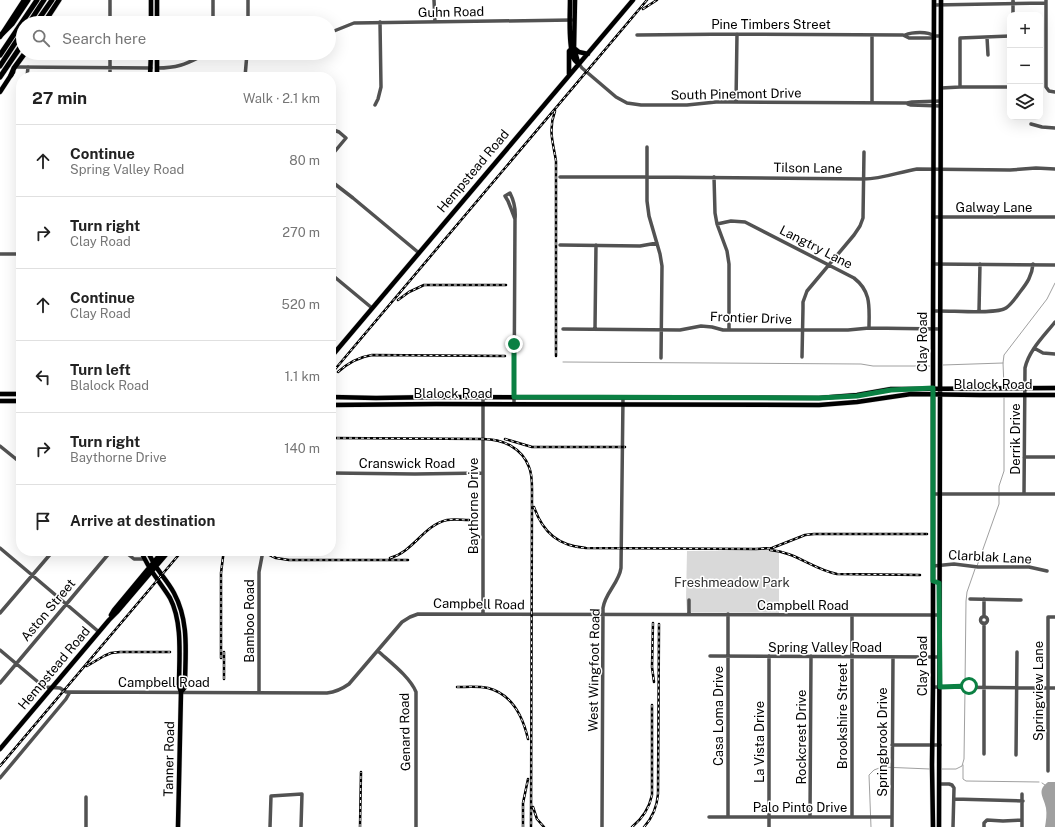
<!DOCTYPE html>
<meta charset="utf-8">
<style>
:root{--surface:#fff;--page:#f6f6f6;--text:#222;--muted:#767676;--line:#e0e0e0}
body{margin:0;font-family:"Public Sans",sans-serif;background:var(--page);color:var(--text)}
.controls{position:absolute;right:12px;top:12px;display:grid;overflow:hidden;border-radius:8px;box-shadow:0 4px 16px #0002}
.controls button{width:36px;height:36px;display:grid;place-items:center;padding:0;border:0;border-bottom:1px solid var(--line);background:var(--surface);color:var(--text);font:20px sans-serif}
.stop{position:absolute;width:12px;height:12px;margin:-9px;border:3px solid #0b8043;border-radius:50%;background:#fff}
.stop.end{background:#0b8043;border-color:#fff;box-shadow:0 1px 4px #0008}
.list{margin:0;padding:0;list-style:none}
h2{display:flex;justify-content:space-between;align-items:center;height:52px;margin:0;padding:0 16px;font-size:17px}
h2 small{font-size:13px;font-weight:400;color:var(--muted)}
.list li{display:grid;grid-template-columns:26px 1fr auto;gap:12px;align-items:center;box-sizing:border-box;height:72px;padding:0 16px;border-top:1px solid var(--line)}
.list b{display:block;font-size:15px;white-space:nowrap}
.list p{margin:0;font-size:13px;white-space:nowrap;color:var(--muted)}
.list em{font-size:13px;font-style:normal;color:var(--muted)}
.icon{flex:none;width:22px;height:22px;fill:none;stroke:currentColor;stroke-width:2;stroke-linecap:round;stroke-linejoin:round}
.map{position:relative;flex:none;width:1055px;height:827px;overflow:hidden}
.search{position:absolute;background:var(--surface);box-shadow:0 4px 16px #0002;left:16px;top:16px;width:320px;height:44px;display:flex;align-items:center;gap:10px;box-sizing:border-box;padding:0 14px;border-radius:22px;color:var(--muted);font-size:15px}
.panel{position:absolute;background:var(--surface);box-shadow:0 4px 16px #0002;left:16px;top:72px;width:320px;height:484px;border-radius:16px}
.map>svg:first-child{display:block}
.green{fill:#d9d9d9}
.water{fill:#a0a0a0}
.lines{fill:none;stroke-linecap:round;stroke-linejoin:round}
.stream{stroke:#a0a0a0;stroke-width:1}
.major-casing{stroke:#dbdbdb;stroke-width:5.5}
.highway-casing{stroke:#dbdbdb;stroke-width:6}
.minor{stroke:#525252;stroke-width:3.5}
.major{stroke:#000;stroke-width:4.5}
.highway{stroke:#000;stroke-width:5}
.rail-casing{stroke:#000;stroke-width:2.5}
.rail{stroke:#fff;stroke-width:1;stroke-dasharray:3;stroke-linecap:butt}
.route{stroke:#0b8043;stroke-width:5}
.labels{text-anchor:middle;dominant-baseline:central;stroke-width:3;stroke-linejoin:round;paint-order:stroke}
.street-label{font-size:13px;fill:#000;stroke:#fff}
.park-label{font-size:13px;fill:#303030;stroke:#fff}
</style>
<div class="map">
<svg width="1055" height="827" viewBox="0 0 1055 827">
<rect width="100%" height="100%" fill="#fff"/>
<path class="green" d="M771 550 779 551V613L687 612 686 599 687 551Z"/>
<path class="water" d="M1048 782H1055V827H1045C1046 821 1047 814 1046 808 1044 797 1036 791 1048 782Z"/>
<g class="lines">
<path class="stream" d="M563 362 861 364 873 366H930
M943 365 1003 363
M1004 387 1003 363 1004 355 1047 299 1055 283
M999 492V486L1004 471V396
M977 566 999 504V495
M965 686 966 601 967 592 975 569
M963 765V779L966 781 1039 782
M942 769H956L962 766 964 759 965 689
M1042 783 1045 785
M871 827 869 775 874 770 882 767 930 769"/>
<g class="major-casing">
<path id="major" d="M570 0C570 16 568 42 573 57 574 60 576 62 579 64
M575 0 574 48 578 62
M151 23V0
M157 23V0
M0 37 24 0
M574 48 579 52 588 54
M569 74V51L570 50
M150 77 151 53
M157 77V53
M0 92 13 72
M331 357 633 0
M0 394H21
M331 397 376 398 436 397 819 398 857 395 891 389H906L1055 388
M0 401H21
M331 405 436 404 819 405 857 402 911 394 980 395H1055
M141 551C148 569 160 582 170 598 183 623 179 658 179 686L181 692 178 827
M148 551C153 567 166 578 174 593 190 623 185 654 185 687L181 692
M111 615 114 610 163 551
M0 749 109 620 117 612 169 551
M933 827 932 765 933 687V329L934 0
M939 827 941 0"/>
</g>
<g class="highway-casing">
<path id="highway" d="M29 23 44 0
M36 23 52 0
M44 23 59 0
M2 34 12 24 28 0
M0 55 37 0
M0 66 23 31
M11 75 14 68 25 53
M0 77 23 43"/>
</g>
<path class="minor" d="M434 0 435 22
M1046 0V87L1049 91 1055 92
M934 5 1046 3
M1013 15V0
M110 23V0
M213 23V0
M248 23V0
M329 33 354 23 572 20
M637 35 737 34 903 35 909 38H931L934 36H940
M905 35C912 32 928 31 934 36
M987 37 988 55
M579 64 582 68 616 97 627 103 641 105H687L716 102H729L907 103 912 102 941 101
M17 67 151 68
M157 68C181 68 187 63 208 53
M27 77 28 67
M110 77V53
M245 77 247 53
M960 87V38L1010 36
M941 88 960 87H1010
M736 102 737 34
M872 103V35
M908 104 911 105 941 106
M375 105 378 99 381 87 380 22
M1031 124 1042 127 1055 128
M331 129 339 132 346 138 331 156
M647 147V201L649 216 660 254 662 266 661 358
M560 177H647L864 179C882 179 899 172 917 169L1010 170 1036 168 1055 169
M714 177 715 213 717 224 727 251 729 264V330
M331 181 353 198 419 253
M933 217H1055
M717 224 731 221 745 222 854 278C872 292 869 308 869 328
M560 245 640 246 657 243
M0 254H21
M933 264 1055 265
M331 274 372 308
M933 311C948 310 996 315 1006 308 1012 304 1016 297 1020 292 1027 283 1032 276 1033 264
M979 311 980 264
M563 329 680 330 701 326 712 327 723 330H848L869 328 940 329
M595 329 596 245
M1034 348 1043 353 1055 354
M802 357 803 308V302L807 291 854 235 860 226 863 218 864 152
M514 404 515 219C516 209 514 201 510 193L505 196 508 201 515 219
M0 446 21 463
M1024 457H1055
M16 459 21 454
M331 473 415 474 483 473
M1024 493 1025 368C1029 350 1044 336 1055 322
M933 494H1055
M0 548 32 575 99 632
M124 551 134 559H144
M933 566 954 564 978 567H1029L1047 571
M970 599 1021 600
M984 599V616
M0 613 53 551
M483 614V397
M689 614V600
M980.5 620a3.5 3.5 0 1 1 7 0a3.5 3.5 0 1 1-7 0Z
M984 623V754
M0 650 44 687 60 688 66 692H70L327 693C336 692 342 689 349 684L402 622 410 617 418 614 939 615
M378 651C390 662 410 677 416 692V827
M710 656 939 657
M0 683 111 551
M933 687 1055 688
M259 692V572L263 551
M892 745H940
M1016 755 1017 652
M1048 771V617H1055
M0 778 66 699 70 692
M939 784H949L952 785 954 788 953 827
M954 799 1023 801
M709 817H892
M728 817V614
M810 817 811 656
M852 817V615
M86 827V797
M270 827 271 796 302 794 301 827
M602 827 603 608C605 593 619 583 621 568L623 398
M769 827V656
M892 827 893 657
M984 827V823L987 820 1003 821 1022 820
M1022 827V794"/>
<use href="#major" class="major"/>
<use href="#highway" class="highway"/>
<g class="rail-casing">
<path id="rail" d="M643 9 657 0
M555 111C548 130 553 142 556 161V356
M398 300 409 292 424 285H506
M338 372C348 363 359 357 372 355L505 356
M331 374 647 0
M331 438 483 439C503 439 522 448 529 467 532 474 532 482 532 489L531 827
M505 439 532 447H625
M534 507C543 533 559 546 586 548L756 549 772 548 805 535 814 534H927
M770 550C796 552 812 569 837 574L920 575
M261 551 276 558 289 560H408
M390 558C413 552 424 525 447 520 454 519 462 520 469 520
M653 623 652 667 654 682
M221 658V573L223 557 224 551
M87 666 104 656 111 653 120 652H170
M224 679V652
M457 687C467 687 479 686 488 688 512 694 523 717 528 739
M0 766 182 551
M533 807 537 819 544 827
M360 827 361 772
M523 827V803L528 779
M632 827C643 818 649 809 652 795V705
M644 827C653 817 657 807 658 794L659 624"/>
</g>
<use href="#rail" class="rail"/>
</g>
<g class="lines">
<path class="route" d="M514 344V397L819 398 857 396 891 390 933 388V581L939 583 940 687 969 686"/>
</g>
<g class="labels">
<g class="street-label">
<text transform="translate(451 12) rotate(-1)">Guhn Road</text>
<text x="771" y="24">Pine Timbers Street</text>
<text transform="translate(736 94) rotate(-1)">South Pinemont Drive</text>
<text transform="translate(808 168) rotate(1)">Tilson Lane</text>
<text transform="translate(473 171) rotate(-50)">Hempstead Road</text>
<text x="994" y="207">Galway Lane</text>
<text transform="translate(816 247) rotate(27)">Langtry Lane</text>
<text transform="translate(751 318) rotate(2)">Frontier Drive</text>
<text transform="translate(922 342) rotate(-90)">Clay Road</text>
<text x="993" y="384">Blalock Road</text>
<text x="453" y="393">Blalock Road</text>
<text transform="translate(1015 439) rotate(-90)">Derrik Drive</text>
<text x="407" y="463">Cranswick Road</text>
<text transform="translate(473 506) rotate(-90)">Baythorne Drive</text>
<text transform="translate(990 557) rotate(3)">Clarblak Lane</text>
<text transform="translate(479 604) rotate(1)">Campbell Road</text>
<text x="803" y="605">Campbell Road</text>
<text transform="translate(48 610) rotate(-50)">Aston Street</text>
<text transform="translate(249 621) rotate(-90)">Bamboo Road</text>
<text x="825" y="647">Spring Valley Road</text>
<text transform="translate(922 666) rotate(-90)">Clay Road</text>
<text transform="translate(54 668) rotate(-50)">Hempstead Road</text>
<text transform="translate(594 670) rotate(-89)">West Wingfoot Road</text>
<text x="164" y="682">Campbell Road</text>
<text transform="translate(1038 691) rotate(-90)">Springview Lane</text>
<text transform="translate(718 716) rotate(-90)">Casa Loma Drive</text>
<text transform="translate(842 716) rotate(-90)">Brookshire Street</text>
<text transform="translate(405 732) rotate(-91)">Genard Road</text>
<text transform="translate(801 737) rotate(-90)">Rockcrest Drive</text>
<text transform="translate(759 742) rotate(-90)">La Vista Drive</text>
<text transform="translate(882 742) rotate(-90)">Springbrook Drive</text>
<text transform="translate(169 759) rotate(-89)">Tanner Road</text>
<text x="800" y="807">Palo Pinto Drive</text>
</g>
<g class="park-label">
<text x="732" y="582">Freshmeadow Park</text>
</g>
</g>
</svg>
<div class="controls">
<button>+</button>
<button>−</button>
<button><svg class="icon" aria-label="layers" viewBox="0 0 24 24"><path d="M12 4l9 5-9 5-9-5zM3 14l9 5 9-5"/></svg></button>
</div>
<div class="stop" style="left:969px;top:686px"></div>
<div class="stop end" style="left:514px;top:344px"></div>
<div class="search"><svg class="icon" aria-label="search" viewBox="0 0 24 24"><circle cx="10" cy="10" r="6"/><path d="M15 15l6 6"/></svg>Search here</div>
<section class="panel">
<h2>27 min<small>Walk · 2.1 km</small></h2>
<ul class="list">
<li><svg class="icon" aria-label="ahead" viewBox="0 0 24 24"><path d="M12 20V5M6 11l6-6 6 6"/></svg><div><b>Continue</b><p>Spring Valley Road</p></div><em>80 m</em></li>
<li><svg class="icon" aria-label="right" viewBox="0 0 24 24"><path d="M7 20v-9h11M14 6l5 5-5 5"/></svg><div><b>Turn right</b><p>Clay Road</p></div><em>270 m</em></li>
<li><svg class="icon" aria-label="ahead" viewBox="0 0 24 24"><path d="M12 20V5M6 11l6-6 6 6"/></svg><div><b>Continue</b><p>Clay Road</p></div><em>520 m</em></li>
<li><svg class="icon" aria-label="left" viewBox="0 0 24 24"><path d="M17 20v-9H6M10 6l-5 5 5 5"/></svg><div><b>Turn left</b><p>Blalock Road</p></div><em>1.1 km</em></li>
<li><svg class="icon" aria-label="right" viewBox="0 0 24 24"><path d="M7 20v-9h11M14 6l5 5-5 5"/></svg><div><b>Turn right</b><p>Baythorne Drive</p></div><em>140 m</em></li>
<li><svg class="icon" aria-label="arrive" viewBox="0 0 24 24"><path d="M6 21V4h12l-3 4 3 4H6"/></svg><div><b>Arrive at destination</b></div></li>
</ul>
</section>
</div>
